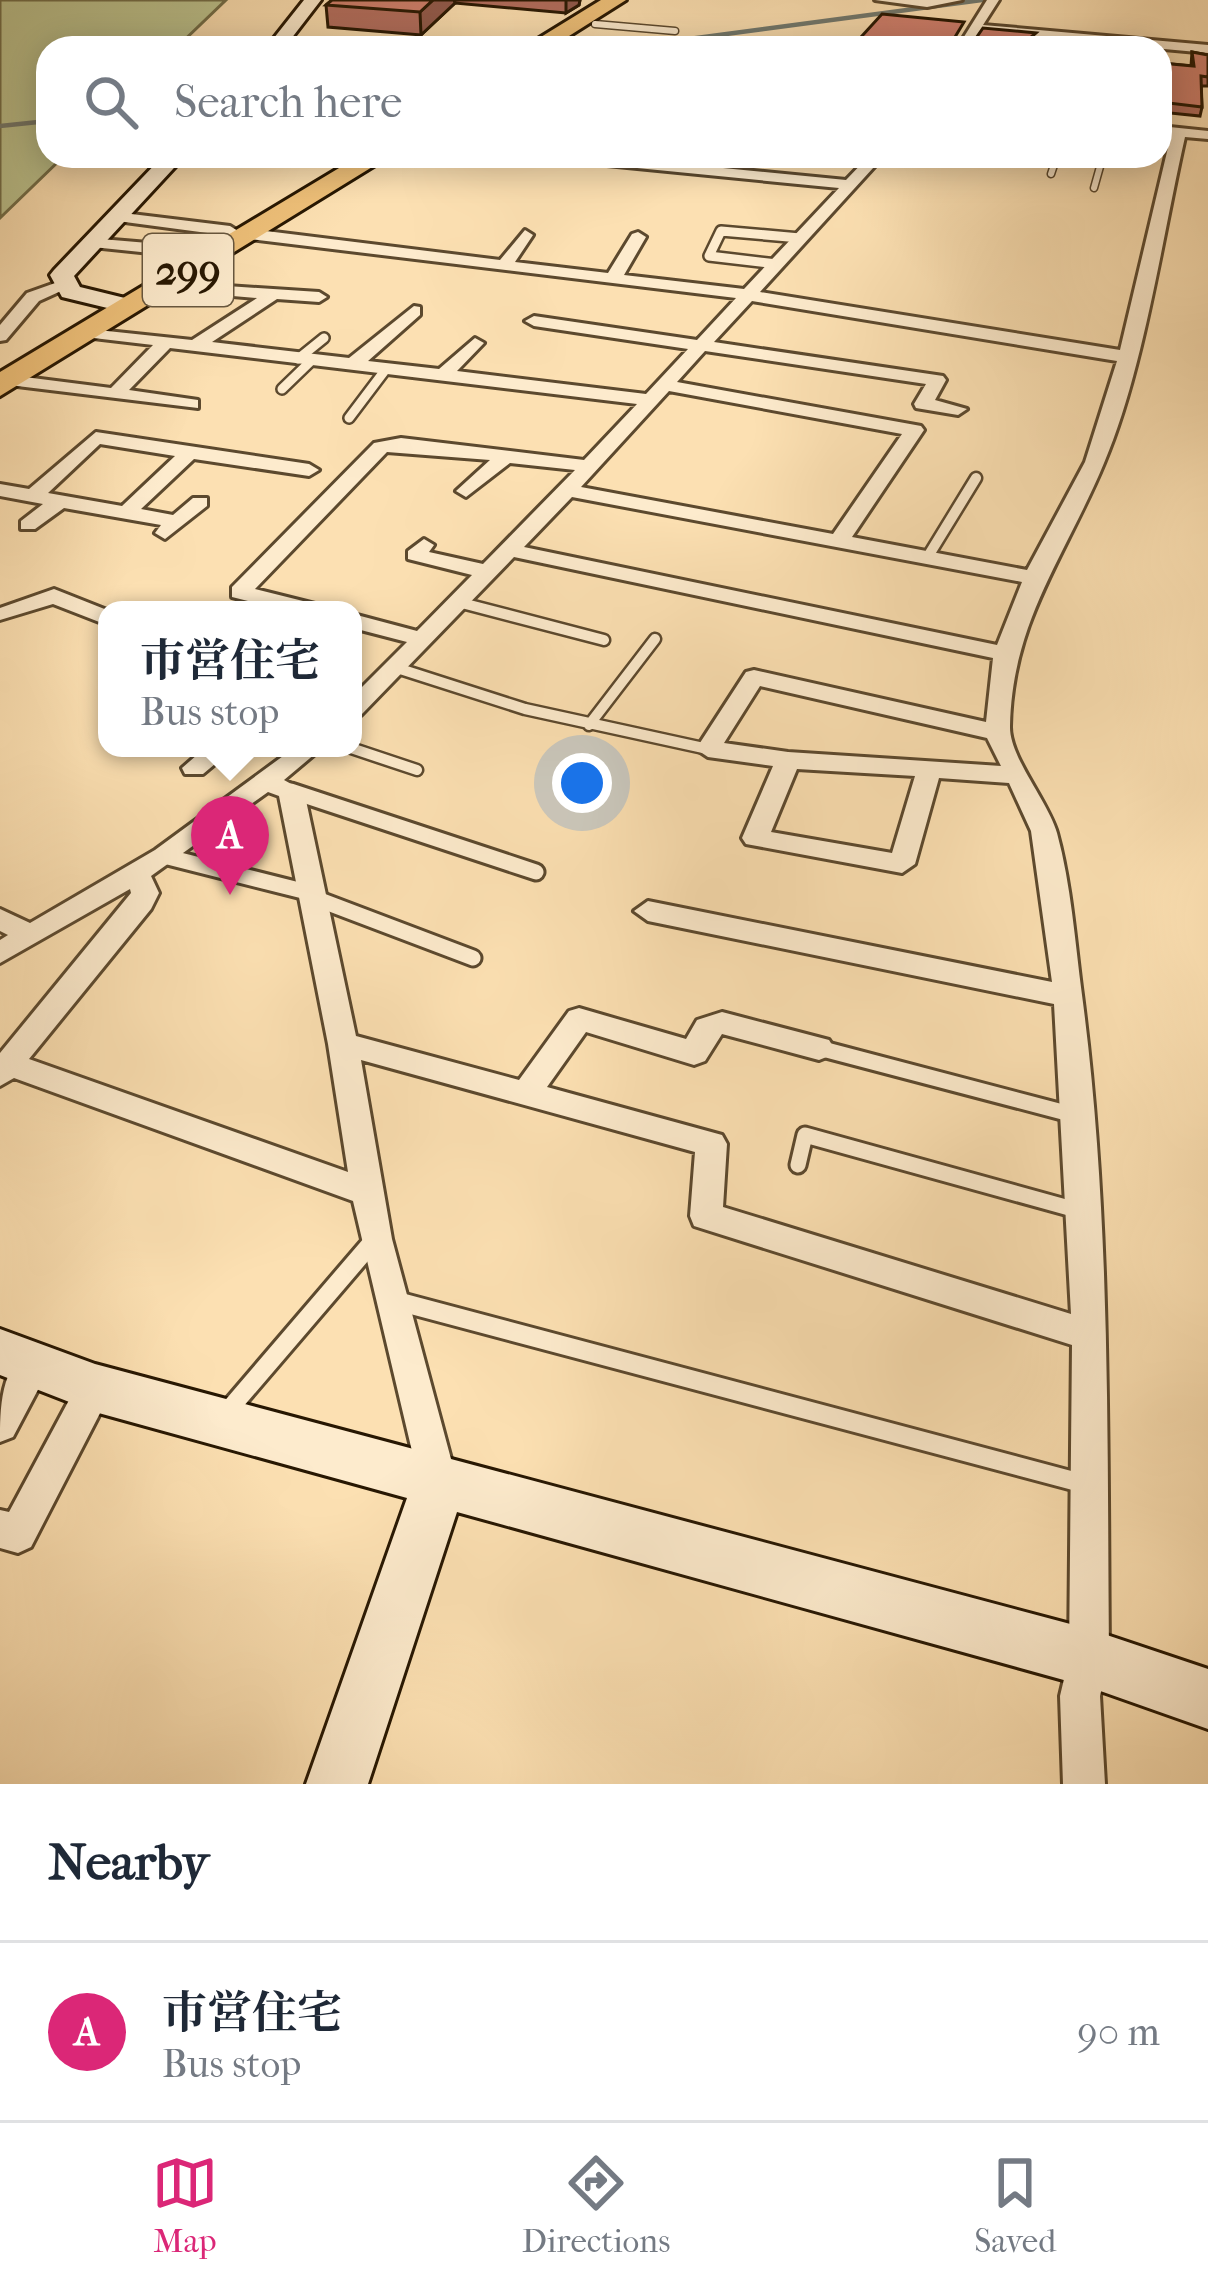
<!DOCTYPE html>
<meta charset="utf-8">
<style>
:root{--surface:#fff;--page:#f6f6f7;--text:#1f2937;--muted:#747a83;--line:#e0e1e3;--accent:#db2777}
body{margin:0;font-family:"IM FELL French Canon","Noto Serif JP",serif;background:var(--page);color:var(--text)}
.you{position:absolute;left:582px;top:783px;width:42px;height:42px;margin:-30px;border:9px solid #fff;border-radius:50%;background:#1a73e8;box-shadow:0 0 0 18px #1a73e833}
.badge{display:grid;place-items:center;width:78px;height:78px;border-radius:50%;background:var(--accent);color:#fff;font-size:39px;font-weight:700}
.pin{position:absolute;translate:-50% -99px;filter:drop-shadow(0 3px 6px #0008)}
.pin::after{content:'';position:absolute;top:63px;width:42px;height:36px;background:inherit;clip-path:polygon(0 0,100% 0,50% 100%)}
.popup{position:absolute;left:98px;top:601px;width:264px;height:156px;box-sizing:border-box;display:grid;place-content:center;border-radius:24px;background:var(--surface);filter:drop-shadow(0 3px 9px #0005);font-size:39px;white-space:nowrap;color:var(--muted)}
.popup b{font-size:45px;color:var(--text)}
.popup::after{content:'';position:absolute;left:50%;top:100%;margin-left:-24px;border:24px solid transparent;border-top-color:var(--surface)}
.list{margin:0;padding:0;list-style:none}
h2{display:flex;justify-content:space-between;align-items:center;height:156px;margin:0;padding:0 48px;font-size:51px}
h2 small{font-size:39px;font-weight:400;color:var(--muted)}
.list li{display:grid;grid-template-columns:78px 1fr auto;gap:36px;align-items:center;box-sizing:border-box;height:180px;padding:0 48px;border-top:3px solid var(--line)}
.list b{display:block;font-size:45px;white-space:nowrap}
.list p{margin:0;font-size:39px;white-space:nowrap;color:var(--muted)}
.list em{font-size:39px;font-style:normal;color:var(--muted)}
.icon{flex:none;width:66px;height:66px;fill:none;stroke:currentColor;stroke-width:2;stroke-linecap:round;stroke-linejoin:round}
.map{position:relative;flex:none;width:1208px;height:1784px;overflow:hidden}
.search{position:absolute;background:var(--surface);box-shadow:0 6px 30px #0003;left:36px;right:36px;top:36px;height:132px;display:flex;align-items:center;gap:30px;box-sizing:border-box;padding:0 42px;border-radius:36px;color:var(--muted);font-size:45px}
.sheet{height:336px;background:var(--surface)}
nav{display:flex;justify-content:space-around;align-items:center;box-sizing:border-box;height:168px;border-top:3px solid var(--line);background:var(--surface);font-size:33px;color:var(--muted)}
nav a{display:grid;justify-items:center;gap:6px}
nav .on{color:var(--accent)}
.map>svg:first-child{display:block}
.green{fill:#bbc38f;stroke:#716d48;stroke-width:3}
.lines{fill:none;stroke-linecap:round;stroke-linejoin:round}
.stream{stroke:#71796f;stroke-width:4.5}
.lane-far4-casing{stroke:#5c492e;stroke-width:9}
.lane-far3-casing{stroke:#5c492e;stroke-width:14}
.lane-far2-casing{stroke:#5c492e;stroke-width:15}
.lane-far1-casing{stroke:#5c492e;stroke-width:21}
.lane-casing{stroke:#5c492e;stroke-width:24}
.street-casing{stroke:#5c492e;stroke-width:6}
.secondary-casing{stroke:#271702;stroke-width:6}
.highway-casing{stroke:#271702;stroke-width:6}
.lane-far4{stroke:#fdebcd;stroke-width:6}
.lane-far3{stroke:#fdebcd;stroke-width:9}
.lane-far2{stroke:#fdebcd;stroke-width:10}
.lane-far1{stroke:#fdebcd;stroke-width:15}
.lane{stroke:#fdebcd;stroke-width:18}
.street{fill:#fdebcd;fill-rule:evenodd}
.secondary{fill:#fdebcd;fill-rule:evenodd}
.highway{fill:#eec079;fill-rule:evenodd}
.wall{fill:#b26d5e;stroke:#271702;stroke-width:3}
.shaded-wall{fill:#91594c;stroke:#271702;stroke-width:3}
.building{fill:#cf7f6d;stroke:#271702;stroke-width:3}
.labels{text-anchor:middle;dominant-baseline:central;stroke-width:12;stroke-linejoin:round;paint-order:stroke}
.shield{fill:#fdebcd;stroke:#67573f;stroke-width:3}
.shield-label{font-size:42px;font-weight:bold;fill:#271702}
</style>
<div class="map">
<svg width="1208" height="1784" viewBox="0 0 1208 1784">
<rect width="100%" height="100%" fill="#fce0b2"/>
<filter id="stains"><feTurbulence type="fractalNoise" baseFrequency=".00167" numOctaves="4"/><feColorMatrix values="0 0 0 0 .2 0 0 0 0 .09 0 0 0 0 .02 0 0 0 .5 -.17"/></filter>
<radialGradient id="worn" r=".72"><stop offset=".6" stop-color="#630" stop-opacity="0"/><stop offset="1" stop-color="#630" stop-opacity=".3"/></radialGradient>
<path class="green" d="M0 0H226L176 48H48V156H64L0 218Z"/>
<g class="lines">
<path class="stream" d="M621 48 982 0
M0 126 48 121"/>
<g class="lane-far4-casing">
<path id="lane-far4" d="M595 24 675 31
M841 156 874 159
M1051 174 1057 156
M1094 188 1103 156"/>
</g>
<g class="lane-far3-casing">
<path id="lane-far3" d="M777 264 709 256 721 231 800 238
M298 359 324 338
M282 389 312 360
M349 418 386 369"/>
</g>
<g class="lane-far2-casing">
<path id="lane-far2" d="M927 558 976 478
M458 602 604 640
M397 668 525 709 708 749
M589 725 655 639
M351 748 417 770"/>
</g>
<g class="lane-far1-casing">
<path id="lane-far1" d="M291 791 536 872
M164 856 311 893
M312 897 473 958
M819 1048 1074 1115
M798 1165 805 1135 1080 1211"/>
</g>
<g class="lane-casing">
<path id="lane" d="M393 1300 1085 1484
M226 1413 375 1239"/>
</g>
<g class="street-casing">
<path id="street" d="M875 0H962L927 7Z
M987 0H999L983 25 1208 45V53L979 32 969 48H957Z
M1160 126 1208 131V139L1185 137C1162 238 1144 369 1104 463 1066 555 1012 621 1010 726 1009 757 1048 801 1057 833 1071 884 1075 942 1082 995 1111 1214 1107 1437 1109 1658L1100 1696 1105 1784H1063L1060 1696 1069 1658 1072 1345 694 1226 690 1216 695 1152 361 1060 392 1239 458 1485 452 1498 439 1503 426 1498 420 1485 353 1201 14 1078 0 1086V1053L131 893 130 889 0 963V940L8 935 0 931V909L30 923 155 850 294 748H322L284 780 304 791 356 1036 519 1080 569 1011 579 1008 686 1039 697 1020 722 1012 829 1040 834 1048 829 1056 819 1060 722 1034 705 1061 694 1065 586 1032 547 1087 722 1135 727 1144 723 1207 1071 1314 1054 1004 648 921 634 911 648 901 1052 982 1031 831 1009 783 939 778 915 864 902 873 746 844 742 838 773 766 708 757 696 749 746 672 754 670 986 722 993 658 514 557 361 715 353 717V696L407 642 353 628V614L417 631 472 575 408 559V551L424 539 434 545 429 552 483 564 575 470 510 463 466 497 456 491 490 460 387 452 255 589 319 605 322 610H285L232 597V587L374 443 401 438 584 460 637 404 170 348 129 390 198 400V408L9 385 0 380 9 375 111 388 153 345 85 337 79 336V328L192 340 257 298 221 295 219 291 227 286 319 292 327 297 319 302 277 299 212 342 349 358 414 306 420 307V315L368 361 439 369 475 338 484 343 457 371 646 394 688 349 534 326 525 321 534 316 697 340 736 298 250 239 242 234 250 229 500 260 525 230 533 235 515 262 608 273 632 234 638 232 646 237 624 275 744 289 839 188 556 160 549 156H600L846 180 869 156H884L760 292 1120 350 1171 135 1160 134ZM752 301 1117 361 1085 462 1027 570 852 537 924 430 921 426 677 382 705 351 926 384 914 404 916 408 958 415 967 409 935 400 946 380 943 376 714 342ZM669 391 902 434 833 534 581 487ZM572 497 1022 582 997 645 524 547ZM760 686 987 738 1001 766 788 752 724 743ZM797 769 915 776 892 853 771 832ZM268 792 279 796 328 1044 348 1172 29 1059 151 909 159 893 151 876Z
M115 212 230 226 238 231 230 236 110 220V214Z
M89 238 160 244 168 249 160 254 83 246V240Z
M58 282 72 286 39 301 6 340 0 341V325L27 293Z
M96 432 309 464 319 470 309 476 194 459 141 509 173 515 193 498H207V506L165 539 155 533 161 525 64 508 35 529H21V521L43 504 0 496V484L29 489ZM100 444 175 456 122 506 48 493Z
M54 589 107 610V625L53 604 0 620V608Z
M205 748H234L203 774H185L182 768Z
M33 1349 45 1354 51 1365 13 1437 0 1442C0 1410 0 1363 33 1349Z
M95 1371 108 1376 113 1388 31 1547 18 1553 0 1548V1510L9 1512 82 1376Z"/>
</g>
<g class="secondary-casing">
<path id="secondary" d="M304 0H321L284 48H266Z
M163 156H185L74 276 80 287 137 301V311L128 313 62 297 50 275 54 270Z
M0 1329 95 1364 1089 1629 1208 1669V1729L1089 1687 457 1512 368 1784H306L407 1498 95 1412 0 1375Z"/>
</g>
<g class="highway-casing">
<path id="highway" d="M601 0H626L550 48H523Z
M359 156H390L0 396V372Z"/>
</g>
<use href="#lane-far4" class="lane-far4"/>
<use href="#lane-far3" class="lane-far3"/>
<use href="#lane-far2" class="lane-far2"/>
<use href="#lane-far1" class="lane-far1"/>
<use href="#lane" class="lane"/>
<use href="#street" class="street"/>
<use href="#secondary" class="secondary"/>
<use href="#highway" class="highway"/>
</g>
<path class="wall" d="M332 0H580L579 5 566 13 455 3 421 35 328 27 326 5Z
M1192 52 1208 55V86H1201L1202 107 1200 116 1160 112V63L1191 66Z"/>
<path class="shaded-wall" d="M433 0H454L455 3 421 35 420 12Z
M566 0H580L579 5 566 13Z"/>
<path class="building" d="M332 0H433L420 12 326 5Z
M882 14 964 22 955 37 958 43 974 41 983 28 1036 33 1030 38 1061 42 1058 48H851Z
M1192 52 1208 55V77L1201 76 1202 107 1160 102V63L1194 66Z"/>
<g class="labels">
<rect class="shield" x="143" y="234" width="90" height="72" rx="9"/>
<g class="shield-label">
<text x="188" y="270">299</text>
</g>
</g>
<rect width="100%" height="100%" filter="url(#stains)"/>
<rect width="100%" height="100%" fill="url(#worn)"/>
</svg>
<div class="you"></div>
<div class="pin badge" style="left:230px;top:895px">A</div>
<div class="popup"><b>市営住宅</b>Bus stop</div>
<div class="search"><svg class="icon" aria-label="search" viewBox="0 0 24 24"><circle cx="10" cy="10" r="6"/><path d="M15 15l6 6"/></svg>Search here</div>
</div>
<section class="sheet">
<h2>Nearby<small></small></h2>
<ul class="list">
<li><span class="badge">A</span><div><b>市営住宅</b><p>Bus stop</p></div><em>90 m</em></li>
</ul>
</section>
<nav>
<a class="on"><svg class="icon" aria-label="map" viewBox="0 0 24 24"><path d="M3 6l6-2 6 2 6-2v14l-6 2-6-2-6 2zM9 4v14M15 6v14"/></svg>Map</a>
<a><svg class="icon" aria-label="directions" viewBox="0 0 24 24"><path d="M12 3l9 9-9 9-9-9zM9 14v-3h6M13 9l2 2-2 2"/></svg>Directions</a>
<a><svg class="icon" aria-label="saved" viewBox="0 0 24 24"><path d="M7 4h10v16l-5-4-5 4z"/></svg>Saved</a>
</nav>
